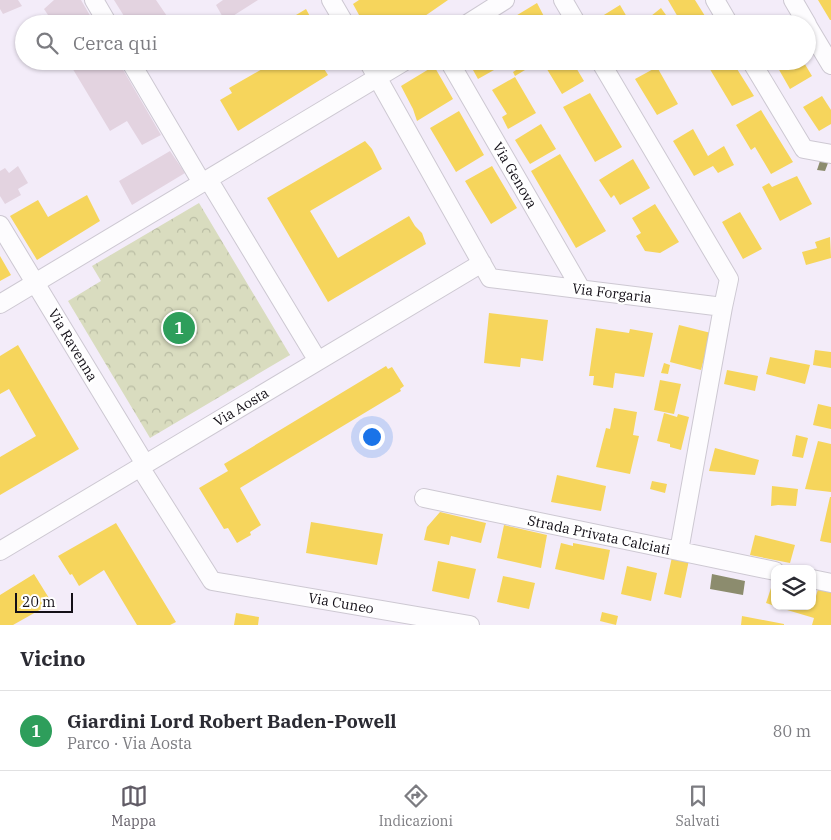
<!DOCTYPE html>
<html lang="it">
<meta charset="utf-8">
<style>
:root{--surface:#fff;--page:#f2f2f3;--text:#2b2b33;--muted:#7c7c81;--line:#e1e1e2;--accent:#615c66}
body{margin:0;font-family:"IBM Plex Serif",serif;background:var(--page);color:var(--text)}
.controls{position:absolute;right:15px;bottom:15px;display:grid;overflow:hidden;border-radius:10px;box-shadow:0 1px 4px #0004}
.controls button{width:45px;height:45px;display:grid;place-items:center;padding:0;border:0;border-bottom:1px solid var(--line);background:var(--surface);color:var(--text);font:25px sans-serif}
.scale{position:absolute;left:15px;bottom:12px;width:58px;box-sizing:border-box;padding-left:5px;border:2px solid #130f17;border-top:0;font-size:14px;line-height:18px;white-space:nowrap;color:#130f17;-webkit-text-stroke:4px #fff;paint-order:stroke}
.you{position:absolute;left:371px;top:436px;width:18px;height:18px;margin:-12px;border:4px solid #fff;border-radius:50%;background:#1a73e8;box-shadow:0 0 0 8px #1a73e833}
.badge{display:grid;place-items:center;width:32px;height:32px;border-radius:50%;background:var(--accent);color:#fff;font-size:16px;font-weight:700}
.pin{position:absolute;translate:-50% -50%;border:2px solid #fff;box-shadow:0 1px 5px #0006}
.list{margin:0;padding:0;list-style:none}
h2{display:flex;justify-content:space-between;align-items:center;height:65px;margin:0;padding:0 20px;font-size:21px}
h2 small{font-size:16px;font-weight:400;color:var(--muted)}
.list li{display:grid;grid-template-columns:32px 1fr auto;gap:15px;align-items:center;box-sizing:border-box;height:80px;padding:0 20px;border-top:1px solid var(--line)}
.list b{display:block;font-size:19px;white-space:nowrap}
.list p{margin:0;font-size:16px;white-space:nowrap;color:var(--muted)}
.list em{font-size:16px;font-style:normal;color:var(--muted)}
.icon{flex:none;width:28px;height:28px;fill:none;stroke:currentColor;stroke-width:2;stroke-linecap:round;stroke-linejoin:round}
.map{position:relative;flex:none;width:831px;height:625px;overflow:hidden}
.search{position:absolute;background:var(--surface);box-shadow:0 1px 4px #0004;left:15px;right:15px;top:15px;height:55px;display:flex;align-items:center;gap:12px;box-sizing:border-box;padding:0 18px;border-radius:28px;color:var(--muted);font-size:19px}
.sheet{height:145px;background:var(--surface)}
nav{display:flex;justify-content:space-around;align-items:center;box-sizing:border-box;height:70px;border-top:1px solid var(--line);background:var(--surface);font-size:14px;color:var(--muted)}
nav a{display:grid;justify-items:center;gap:2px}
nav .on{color:var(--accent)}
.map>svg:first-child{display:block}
.park{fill:url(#park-crowns)}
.homes{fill:#f6d55c}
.industry{fill:#8c8c6e}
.building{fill:#e3d3e0}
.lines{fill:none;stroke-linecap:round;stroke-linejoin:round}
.minor-casing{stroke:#cdc8d2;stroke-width:20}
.minor{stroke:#fdfcfe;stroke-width:18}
.labels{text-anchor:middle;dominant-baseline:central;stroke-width:5;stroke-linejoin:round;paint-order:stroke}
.street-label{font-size:14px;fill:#130f17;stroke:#fff}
</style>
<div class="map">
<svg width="831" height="625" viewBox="0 0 831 625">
<defs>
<pattern id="park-crowns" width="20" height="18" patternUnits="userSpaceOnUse" patternTransform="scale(1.25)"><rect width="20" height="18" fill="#d9dcbf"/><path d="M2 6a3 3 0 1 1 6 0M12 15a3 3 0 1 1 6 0" fill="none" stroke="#b9bca3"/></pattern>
</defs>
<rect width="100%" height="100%" fill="#f3ecf9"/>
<path class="park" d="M199 203 290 355 150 438 68 301 101 281 92 266Z"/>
<path class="homes" d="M359 0H448L422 18 426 24H364L353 4Z
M668 0H695L710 24H682Z
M818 0H831V20H830Z
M537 3 548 24H511L509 20Z
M620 5 631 24H602L599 18Z
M661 8 666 15 655 22 651 16Z
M306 9 314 24H281Z
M276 61H319L328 75 238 131 220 100 232 93 229 88Z
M468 61H510L478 79Z
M530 61H540L515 76 513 72Z
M542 61H572L584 81 562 94Z
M623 61H643L628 70Z
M705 61H732L754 96 732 106Z
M774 61H803L812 76 790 89Z
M434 66 453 99 417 121 413 109 401 86Z
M657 67 678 104 657 115 635 79Z
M515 77 536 113 508 129 502 117 507 114 492 90Z
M590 93 622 147 595 162 563 107Z
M822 96 831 110V124L819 131 803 107Z
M761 110 793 162 771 174 755 147 751 150 736 125Z
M459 111 484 155 456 172 430 128Z
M541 124 556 149 530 164 515 140Z
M693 129 708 156 724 146 734 165 718 173 713 166 694 176 673 141Z
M365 141 372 149 382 169 310 211 338 258 409 216 415 226 422 233 426 244 328 302 267 198Z
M560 154 606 231 576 248 531 171Z
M633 159 650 188 620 205 614 195 611 198 599 180Z
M492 166 517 208 491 224 465 181Z
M797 176 812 204 780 221 762 187 769 183 772 187Z
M87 195 100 221 37 260 10 216 38 200 48 217Z
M655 204 679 242 660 253 645 251 636 236 641 233 632 218Z
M740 212 762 249 743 259 722 222Z
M830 237 831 258 806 265 802 252 817 248 815 242Z
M0 256 11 275 0 281Z
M489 313 548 320 543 361 521 358 520 367 484 363Z
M679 325 711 333 701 370 670 362Z
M596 328 629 333 630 329 653 333 644 377 615 373 613 388 593 385 594 376H589Z
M18 345 79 449 0 495V457L36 436 9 389 0 394V356Z
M815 350 831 352V368L813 365Z
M770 357 810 365 805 384 766 374Z
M664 363 670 365 668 374 661 373Z
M386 366 388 369 392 367 404 386 400 389 401 391 240 488 261 525 250 532 251 535 237 543 228 528 224 529 199 488 228 471 224 464Z
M727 370 758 376 755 391 724 384Z
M660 380 681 384 674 414 654 410Z
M818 404 831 407V429L813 425Z
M614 408 637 412 633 435 639 436 630 474 596 467 606 428 610 429Z
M664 413 677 417 678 414 689 417 681 450 670 447V444L657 441Z
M796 435 808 438 803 458 792 456Z
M818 441 831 444V492L805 489Z
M715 448 759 460 755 475 709 471Z
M557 475 606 486 601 511 551 502Z
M652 481 667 484 665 493 650 489Z
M772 486 798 489 796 506 778 505 771 506Z
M830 497H831V543L820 541Z
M440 512 486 523 481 543 451 536 449 545 424 540 427 527Z
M311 522 383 534 377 565 306 553Z
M116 523 176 622 170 625H137L104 570 79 586 72 574 70 575 58 556Z
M504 525 547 535 541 568 497 558Z
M755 535 795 545 790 563 750 555Z
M561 543 573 546V543L610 550 604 580 555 569Z
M672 557 689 560 681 598 664 594Z
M438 561 476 569 469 599 432 591Z
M627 566 657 573 651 601 621 594Z
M34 574 52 603 13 625H0V595Z
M503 576 535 583 529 609 497 602Z
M772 585 775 586V606L766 603Z
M819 586 831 589V625H812L814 618 777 607 812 606V595L816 596Z
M602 612 618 616 616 625 600 621Z
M236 613 259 617 258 625H234Z
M742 616 784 624V625H741Z"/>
<path class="industry" d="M820 161 828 163 825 171 817 170Z
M712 574 745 581 743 595 710 589Z"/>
<path class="building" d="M0 0H18L22 6 3 14 0 9Z
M54 0H81L95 24H54L44 9Z
M114 0H156L171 22 178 18 182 24H129Z
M223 0H258L225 21 216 5Z
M68 61H118L161 135 142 145 127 121 110 131Z
M170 151 185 173 132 205 119 181Z
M18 166 28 183 18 189 21 195 5 204 0 196V171L5 168 9 173Z"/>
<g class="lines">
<g class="minor-casing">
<path id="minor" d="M94 0 108 24
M331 0 345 24
M563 0 577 24
M715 0 729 24
M793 0 807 24
M467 24 505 0
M807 25 831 65
M130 61 202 183
M368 61 490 278 723 307 729 279 600 61
M449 61 581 289
M751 61 804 149 831 154
M208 179 318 361
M0 225 145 464
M0 304 405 61
M140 467 212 581 470 625
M424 498 775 571
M0 551 482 263
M679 551 723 307
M812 579 831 583"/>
</g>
<use href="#minor" class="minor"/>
</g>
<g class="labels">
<g class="street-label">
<text transform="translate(515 175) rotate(60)">Via Genova</text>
<text transform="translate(612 293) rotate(7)">Via Forgaria</text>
<text transform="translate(73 345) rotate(59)">Via Ravenna</text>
<text transform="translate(241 407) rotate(-31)">Via Aosta</text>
<text transform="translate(599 535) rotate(12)">Strada Privata Calciati</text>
<text transform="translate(341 603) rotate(10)">Via Cuneo</text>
</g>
</g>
</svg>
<div class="controls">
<button><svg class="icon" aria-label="layers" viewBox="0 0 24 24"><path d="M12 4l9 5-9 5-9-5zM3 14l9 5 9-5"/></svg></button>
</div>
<div class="scale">20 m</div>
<div class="you"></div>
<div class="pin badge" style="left:179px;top:328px;background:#2e9e5b">1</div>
<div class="search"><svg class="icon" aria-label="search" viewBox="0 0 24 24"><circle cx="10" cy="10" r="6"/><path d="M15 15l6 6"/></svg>Cerca qui</div>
</div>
<section class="sheet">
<h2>Vicino<small></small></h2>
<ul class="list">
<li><span class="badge" style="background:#2e9e5b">1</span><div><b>Giardini Lord Robert Baden-Powell</b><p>Parco · Via Aosta</p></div><em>80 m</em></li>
</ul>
</section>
<nav>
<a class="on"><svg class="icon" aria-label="map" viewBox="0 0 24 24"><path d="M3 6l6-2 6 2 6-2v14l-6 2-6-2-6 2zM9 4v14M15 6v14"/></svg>Mappa</a>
<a><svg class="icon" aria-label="directions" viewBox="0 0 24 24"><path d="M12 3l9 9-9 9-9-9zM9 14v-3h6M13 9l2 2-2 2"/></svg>Indicazioni</a>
<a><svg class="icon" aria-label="saved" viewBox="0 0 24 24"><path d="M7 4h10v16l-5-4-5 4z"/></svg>Salvati</a>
</nav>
